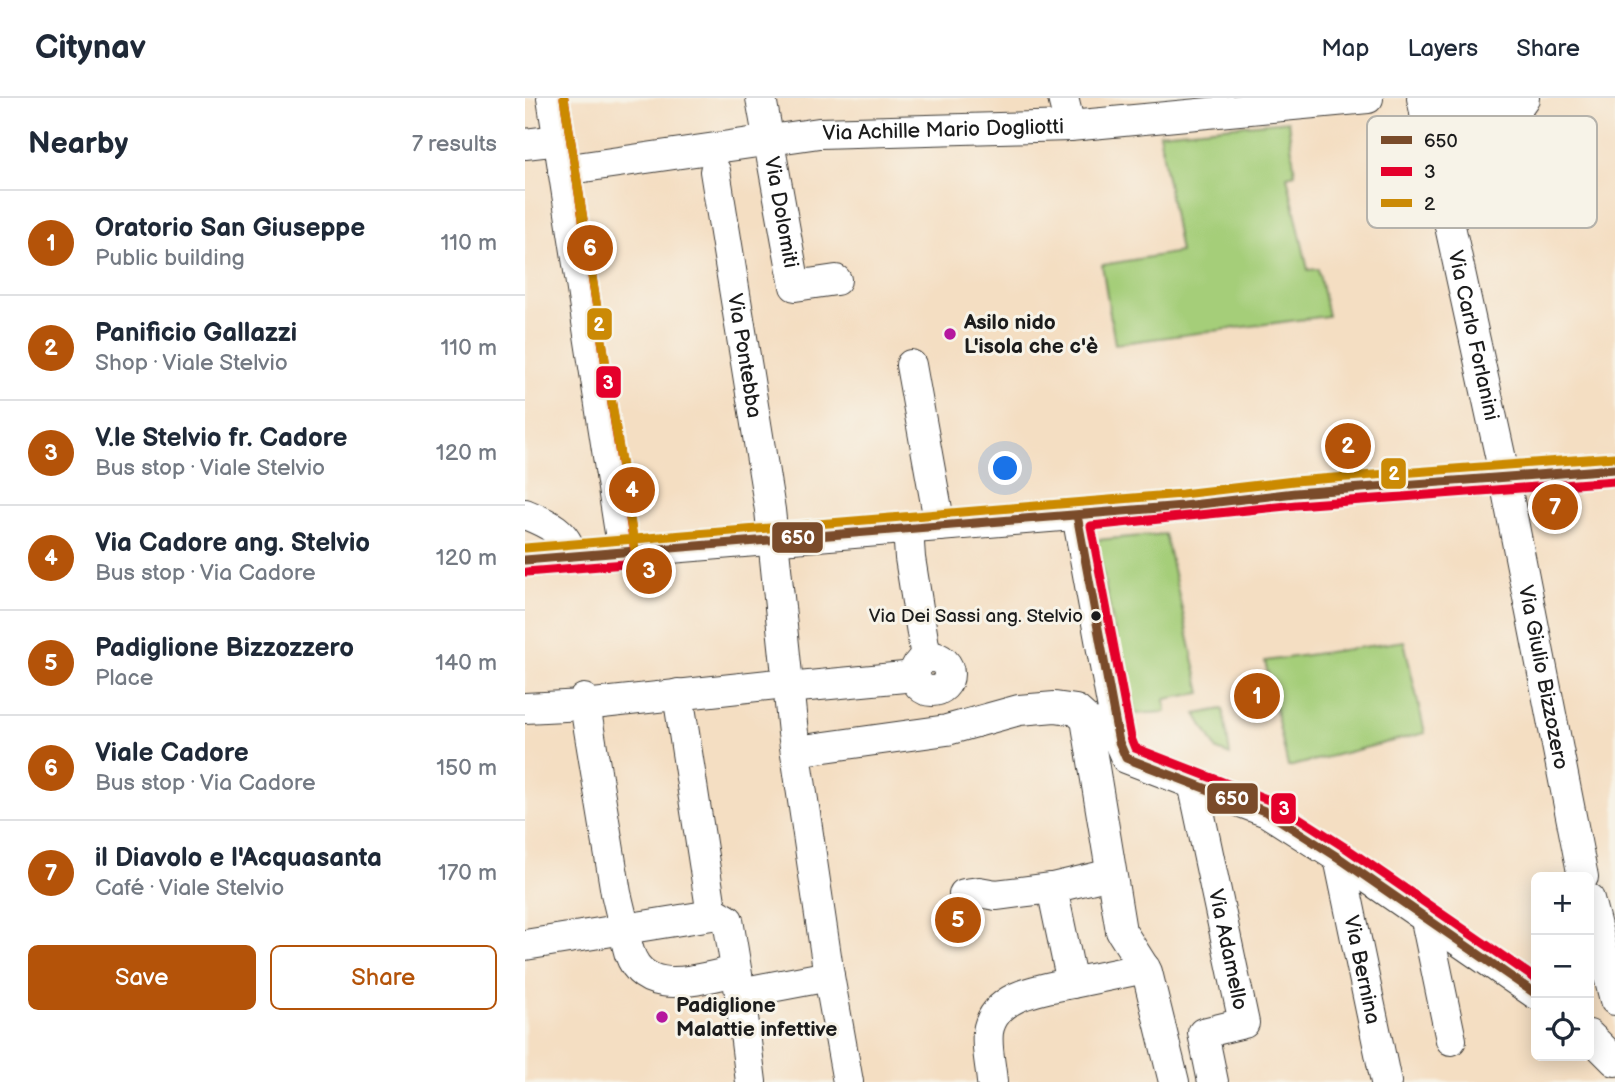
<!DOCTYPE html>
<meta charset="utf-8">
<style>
:root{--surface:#fff;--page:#f2f2f3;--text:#1f2937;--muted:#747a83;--line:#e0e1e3;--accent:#b45309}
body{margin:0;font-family:"Balsamiq Sans",sans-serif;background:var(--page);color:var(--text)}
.controls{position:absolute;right:21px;bottom:21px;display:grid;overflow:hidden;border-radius:10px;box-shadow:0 4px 18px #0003}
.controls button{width:63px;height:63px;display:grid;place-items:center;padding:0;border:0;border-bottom:2px solid var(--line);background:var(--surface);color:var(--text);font:35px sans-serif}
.you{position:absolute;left:481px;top:371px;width:24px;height:24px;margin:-18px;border:5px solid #fff;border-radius:50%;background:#1a73e8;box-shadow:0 0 0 10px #1a73e833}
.badge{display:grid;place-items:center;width:46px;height:46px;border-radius:50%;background:var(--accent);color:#fff;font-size:23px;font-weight:700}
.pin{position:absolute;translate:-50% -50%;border:4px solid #fff;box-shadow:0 2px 7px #0006}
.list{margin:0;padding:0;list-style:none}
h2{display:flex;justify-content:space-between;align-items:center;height:91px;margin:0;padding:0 28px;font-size:30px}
h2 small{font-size:23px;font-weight:400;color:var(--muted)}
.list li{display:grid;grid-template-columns:46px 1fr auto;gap:21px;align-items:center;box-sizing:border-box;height:105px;padding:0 28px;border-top:2px solid var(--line)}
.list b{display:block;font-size:26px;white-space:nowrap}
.list p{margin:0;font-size:23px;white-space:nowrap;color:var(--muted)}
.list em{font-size:23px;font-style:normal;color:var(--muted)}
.actions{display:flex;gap:14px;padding:21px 28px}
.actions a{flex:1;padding:16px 0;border:2px solid var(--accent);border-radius:10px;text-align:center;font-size:24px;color:var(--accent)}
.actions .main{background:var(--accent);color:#fff}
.icon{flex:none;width:38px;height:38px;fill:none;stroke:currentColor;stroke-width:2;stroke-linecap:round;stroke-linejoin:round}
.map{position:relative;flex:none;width:1090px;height:984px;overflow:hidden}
header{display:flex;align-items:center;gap:42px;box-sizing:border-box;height:98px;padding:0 35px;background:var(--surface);border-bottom:2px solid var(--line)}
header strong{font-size:33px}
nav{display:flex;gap:38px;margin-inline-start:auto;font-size:24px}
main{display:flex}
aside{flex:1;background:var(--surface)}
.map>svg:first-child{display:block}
.green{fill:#a5ce79;stroke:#60754a;stroke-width:2}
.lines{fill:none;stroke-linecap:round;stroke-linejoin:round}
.minor-casing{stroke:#3c3935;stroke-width:32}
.minor{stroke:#fff;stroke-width:30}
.bus-1-casing{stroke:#f7f3e8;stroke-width:14}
.bus-2-casing{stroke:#f7f3e8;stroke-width:14}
.bus-3-casing{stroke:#f7f3e8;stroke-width:14}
.bus-1{stroke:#7a4b2a;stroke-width:9}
.bus-2{stroke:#e4002b;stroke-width:9}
.bus-3{stroke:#cb8a06;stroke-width:9}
.poi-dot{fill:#b5179e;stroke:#f7f3e8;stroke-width:2.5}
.bus-dot{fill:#1c1c1c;stroke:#f7f3e8;stroke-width:2.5}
.labels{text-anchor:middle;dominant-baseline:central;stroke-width:6;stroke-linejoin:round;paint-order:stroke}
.bus-label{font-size:19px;fill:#1c1c1c;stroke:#f7f3e8;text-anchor:end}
.street-label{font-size:21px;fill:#1c1c1c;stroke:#f7f3e8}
.poi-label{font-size:21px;font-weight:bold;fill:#1c1c1c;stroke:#f7f3e8;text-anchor:start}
.key{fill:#f7f3e8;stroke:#b5b2ab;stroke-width:2}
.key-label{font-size:19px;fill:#1c1c1c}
.line-badge{stroke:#f7f3e8;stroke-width:2.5}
.badge-label{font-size:19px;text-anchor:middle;font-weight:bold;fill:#fff}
</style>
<header>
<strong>Citynav</strong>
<nav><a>Map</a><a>Layers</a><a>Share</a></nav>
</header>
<main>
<aside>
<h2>Nearby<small>7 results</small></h2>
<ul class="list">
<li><span class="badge">1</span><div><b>Oratorio San Giuseppe</b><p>Public building</p></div><em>110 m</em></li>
<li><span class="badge">2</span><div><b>Panificio Gallazzi</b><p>Shop · Viale Stelvio</p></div><em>110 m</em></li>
<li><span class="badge">3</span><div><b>V.le Stelvio fr. Cadore</b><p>Bus stop · Viale Stelvio</p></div><em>120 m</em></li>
<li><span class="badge">4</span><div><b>Via Cadore ang. Stelvio</b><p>Bus stop · Via Cadore</p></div><em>120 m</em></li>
<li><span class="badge">5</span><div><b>Padiglione Bizzozzero</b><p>Place</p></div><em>140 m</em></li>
<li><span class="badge">6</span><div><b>Viale Cadore</b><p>Bus stop · Via Cadore</p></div><em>150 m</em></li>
<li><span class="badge">7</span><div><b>il Diavolo e l'Acquasanta</b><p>Café · Viale Stelvio</p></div><em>170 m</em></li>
</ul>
<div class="actions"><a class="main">Save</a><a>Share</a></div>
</aside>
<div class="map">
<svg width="1090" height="984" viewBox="0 0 1090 984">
<rect width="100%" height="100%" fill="#f7f3e8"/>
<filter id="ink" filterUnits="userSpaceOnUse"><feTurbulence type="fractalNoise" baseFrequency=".0143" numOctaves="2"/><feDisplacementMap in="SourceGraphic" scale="14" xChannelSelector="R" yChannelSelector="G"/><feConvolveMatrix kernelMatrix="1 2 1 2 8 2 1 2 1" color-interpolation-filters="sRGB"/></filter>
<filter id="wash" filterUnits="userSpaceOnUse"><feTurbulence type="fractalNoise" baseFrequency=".00686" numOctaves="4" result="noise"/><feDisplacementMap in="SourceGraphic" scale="28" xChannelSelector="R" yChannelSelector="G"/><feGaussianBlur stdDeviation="1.57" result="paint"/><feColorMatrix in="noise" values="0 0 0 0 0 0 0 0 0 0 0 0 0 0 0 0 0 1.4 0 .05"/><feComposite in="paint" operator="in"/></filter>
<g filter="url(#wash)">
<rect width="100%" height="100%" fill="#f4dec2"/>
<path class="green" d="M763 23 770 76 762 78 783 172 793 171 803 218 590 246 577 167 655 154 634 35Z
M640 436 676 595 640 601 641 614 606 616 571 442Z
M879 543 900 635 763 669 740 563Z
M698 611 705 657 692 652 671 616Z"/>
</g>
<g filter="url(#ink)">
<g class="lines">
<g class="minor-casing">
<g id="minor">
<path d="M27 0 98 454"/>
<path id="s1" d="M236 0 270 188 311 182"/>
<path d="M538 0 545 28"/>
<path id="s2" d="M897 0 975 357 1058 779"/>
<path d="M900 14 992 10 999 0"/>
<path d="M0 46 34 42"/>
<path id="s3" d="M38 72 294 35 545 28 843 0"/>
<path id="s4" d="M190 73 245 412 268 635 304 878 323 984"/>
<path d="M386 267 415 428"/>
<path d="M0 416C22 425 42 433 47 459"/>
<path d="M552 417 594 644 601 660 742 714 814 760 1011 896"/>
<path d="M383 430 385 460 401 560"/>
<path d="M0 462 658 408 770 395 1090 371"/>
<circle cx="407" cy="576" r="17"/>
<path d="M263 590 390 578"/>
<path d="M153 596 187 817"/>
<path d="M59 601 91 795 98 824"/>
<path d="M0 610 59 607 261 585"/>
<path d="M271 653 422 632 494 612 530 609 551 612 561 621 596 833 622 874 649 984"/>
<path id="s5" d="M668 685 719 925 678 935 688 984"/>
<path id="s6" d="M814 760 861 984"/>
<path d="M527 790 547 885 620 870"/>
<path d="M439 796 454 794 471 797 527 790 586 776"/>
<path d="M1064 801 1090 902"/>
<path d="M901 822 926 942"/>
<path d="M102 846C114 903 171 881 211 873"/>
<path d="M0 847 193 816 203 822 215 895"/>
<path d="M1064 937 1090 963"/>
<path d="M226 984 215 895 304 878"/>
<path d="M467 984C466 969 461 950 463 934 469 896 517 891 547 885"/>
</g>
</g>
<use href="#minor" class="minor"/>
<g class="bus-1-casing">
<path id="bus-1" d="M552 417 594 644 601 660 742 714 814 760 1011 896
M0 462 658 408 770 395 1090 371"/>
</g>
<g class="bus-2-casing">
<path id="bus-2" d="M1 474 100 466 107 462 110 454 39 0
M1011 881 821 750 749 704 610 650 606 640 566 428 771 407 1090 383"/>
</g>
<g class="bus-3-casing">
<path id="bus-3" d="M39 0 110 452
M0 450 657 396 769 383 1089 359"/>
</g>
<use href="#bus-1" class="bus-1"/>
<use href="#bus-2" class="bus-2"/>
<use href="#bus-3" class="bus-3"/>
</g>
</g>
<g class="poi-dot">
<circle cx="425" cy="236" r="7"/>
<circle cx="137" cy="919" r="7"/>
</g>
<circle class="bus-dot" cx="571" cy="518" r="6"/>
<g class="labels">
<g class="bus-label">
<text x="558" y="518">Via Dei Sassi ang. Stelvio</text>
</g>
<g class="street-label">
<text stroke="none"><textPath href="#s3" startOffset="383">Via Achille Mario Dogliotti</textPath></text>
<text stroke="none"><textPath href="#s1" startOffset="116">Via Dolomiti</textPath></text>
<text stroke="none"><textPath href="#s2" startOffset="243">Via Carlo Forlanini</textPath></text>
<text stroke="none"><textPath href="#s4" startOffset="187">Via Pontebba</textPath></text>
<text stroke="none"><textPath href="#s2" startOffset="592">Via Giulio Bizzozero</textPath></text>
<text stroke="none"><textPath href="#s5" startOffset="170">Via Adamello</textPath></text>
<text stroke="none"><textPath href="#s6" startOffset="114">Via Bernina</textPath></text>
</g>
<g class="poi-label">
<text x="439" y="224">Asilo nido<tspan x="439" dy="24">L'isola che c'è</tspan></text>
<text x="151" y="907">Padiglione<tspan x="151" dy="24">Malattie infettive</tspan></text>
</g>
</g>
<rect x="842" y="18" width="230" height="112" rx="10" class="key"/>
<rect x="856" y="38" width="31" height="8" fill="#7a4b2a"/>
<rect x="856" y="69" width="31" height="9" fill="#e4002b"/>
<rect x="856" y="101" width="31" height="8" fill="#cb8a06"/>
<g class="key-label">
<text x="899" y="49">650</text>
<text x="899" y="80">3</text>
<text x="899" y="112">2</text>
</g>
<g class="line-badge">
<rect x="61" y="209" width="27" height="34" rx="7" fill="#cb8a06"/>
<rect x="70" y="267" width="27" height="34" rx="7" fill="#e4002b"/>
<rect x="855" y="359" width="27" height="33" rx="7" fill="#cb8a06"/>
<rect x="246" y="423" width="53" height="33" rx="7" fill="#7a4b2a"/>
<rect x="681" y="684" width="53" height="33" rx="7" fill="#7a4b2a"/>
<rect x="745" y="694" width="27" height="33" rx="7" fill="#e4002b"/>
</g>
<g class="badge-label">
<text x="74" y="233">2</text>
<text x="83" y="291">3</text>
<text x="869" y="382">2</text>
<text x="273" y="446">650</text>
<text x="707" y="707">650</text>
<text x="759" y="717">3</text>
</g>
</svg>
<div class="controls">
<button>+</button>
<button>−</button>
<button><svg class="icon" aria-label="locate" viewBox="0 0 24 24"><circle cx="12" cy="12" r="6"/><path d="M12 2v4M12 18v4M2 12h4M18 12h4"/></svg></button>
</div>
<div class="you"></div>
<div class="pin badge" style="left:732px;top:598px">1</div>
<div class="pin badge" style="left:823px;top:348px">2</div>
<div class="pin badge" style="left:124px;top:473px">3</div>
<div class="pin badge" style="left:107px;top:392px">4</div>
<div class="pin badge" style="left:433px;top:822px">5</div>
<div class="pin badge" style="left:65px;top:150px">6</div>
<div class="pin badge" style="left:1030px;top:409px">7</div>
</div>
</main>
